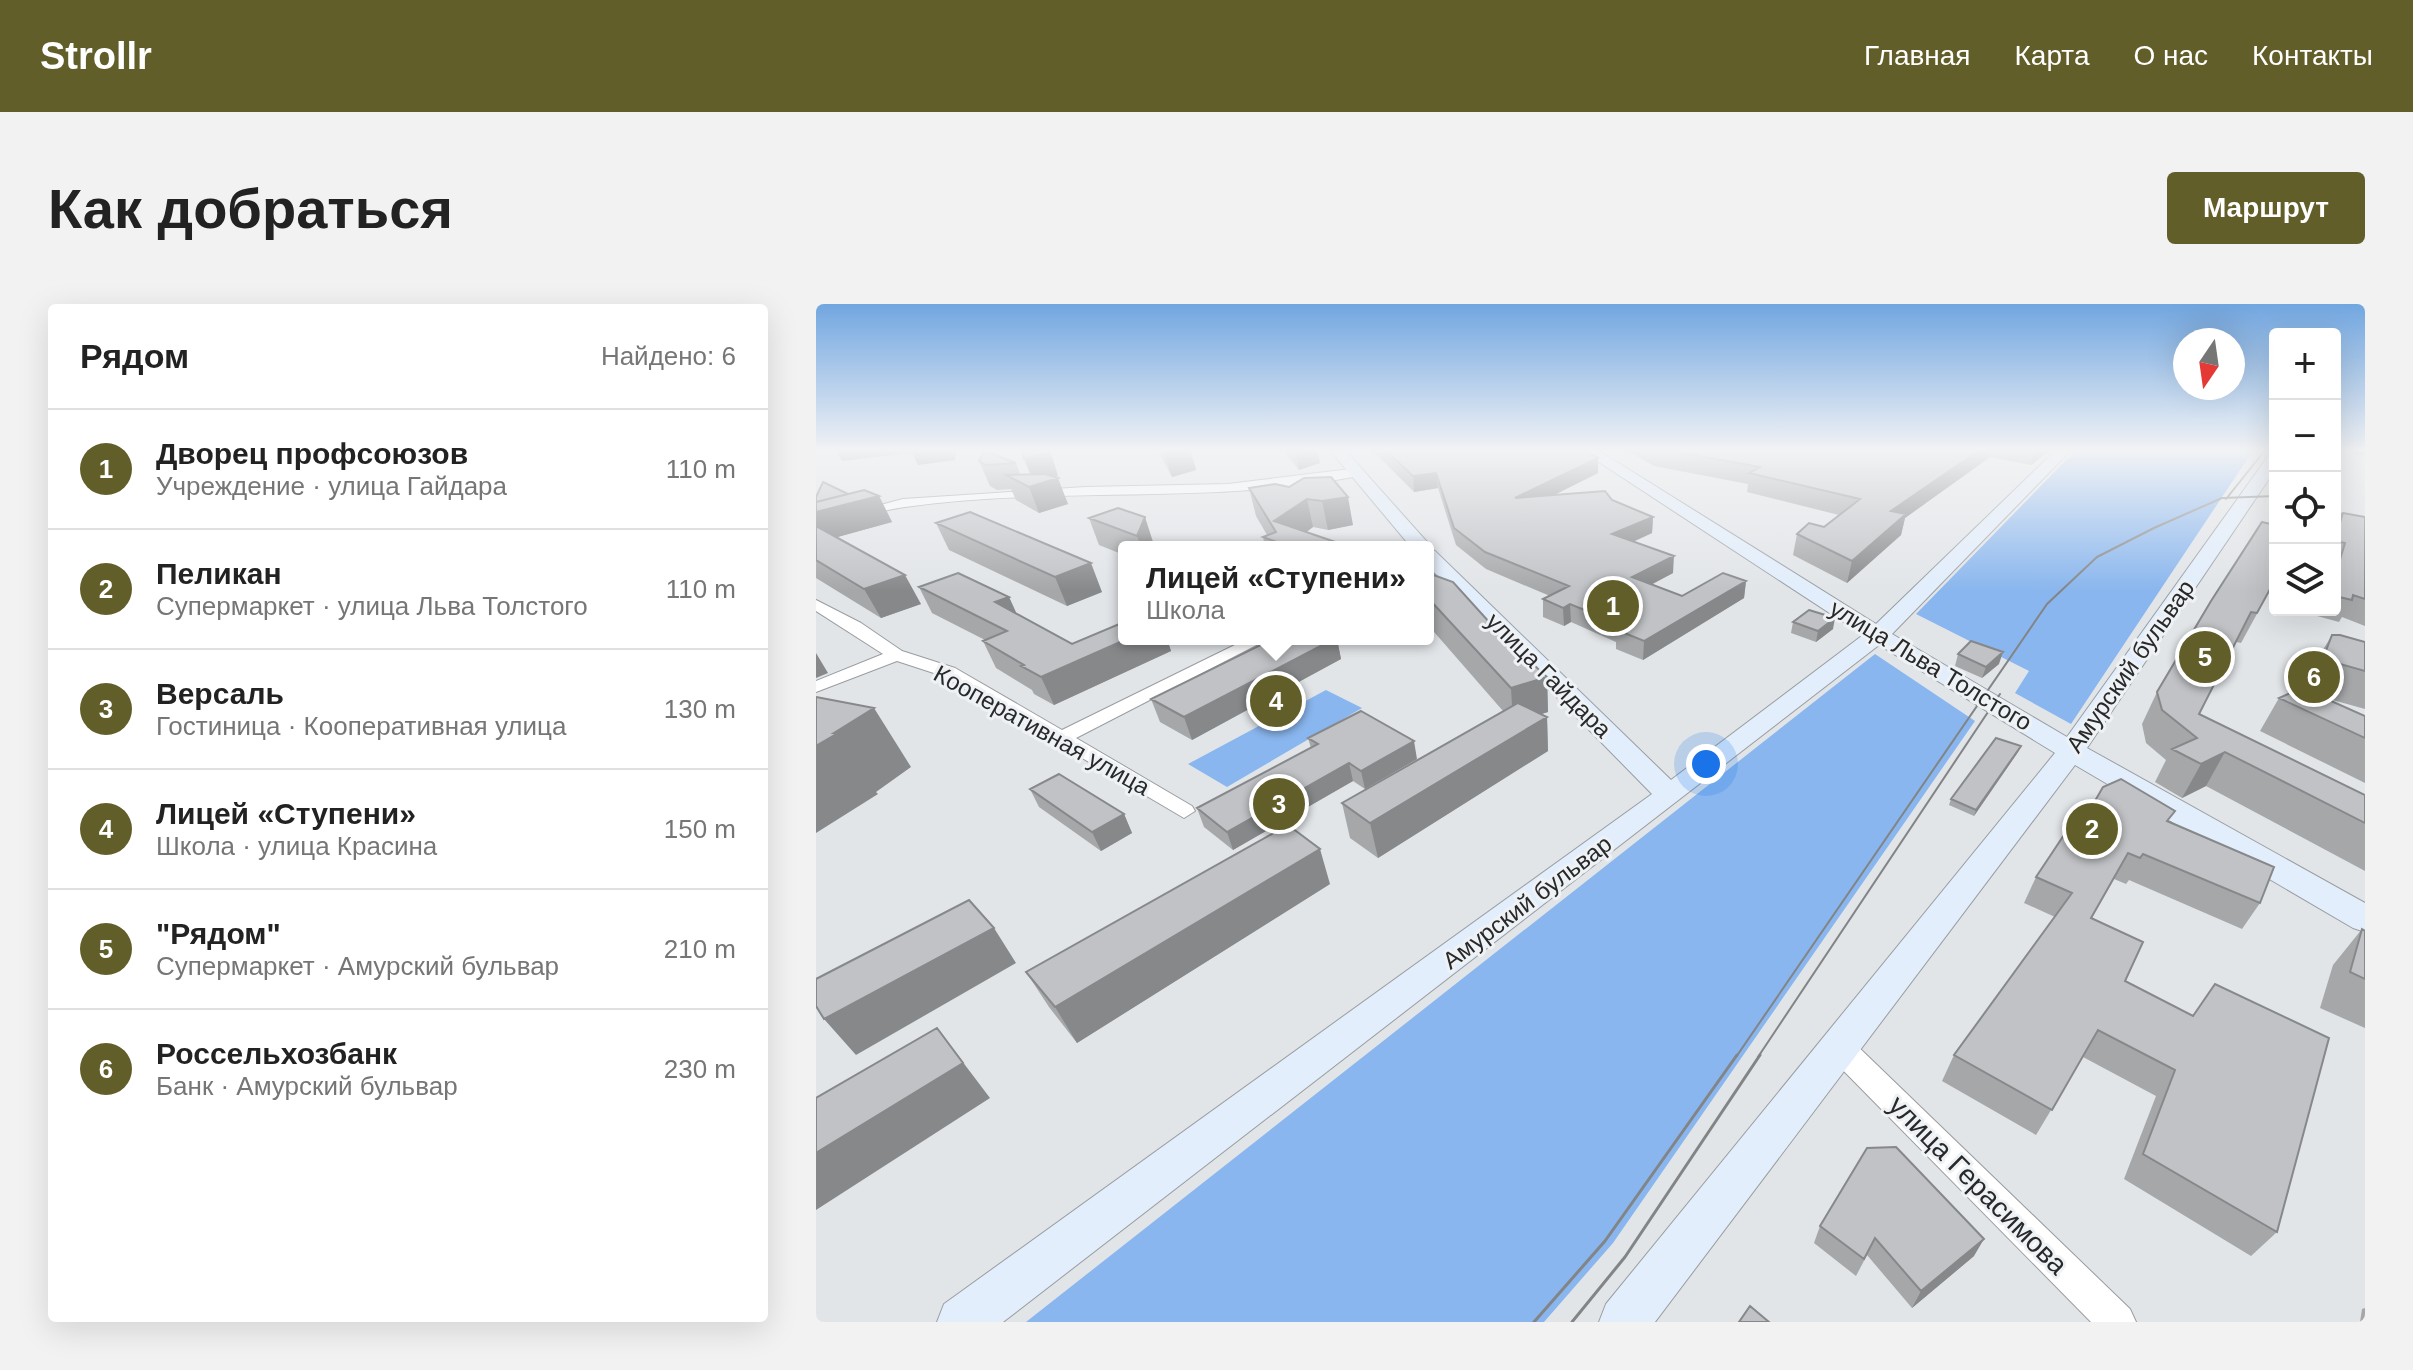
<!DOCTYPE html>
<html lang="ru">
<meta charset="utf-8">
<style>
:root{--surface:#fff;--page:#f2f2f2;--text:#222;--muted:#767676;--line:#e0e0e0;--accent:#625e2a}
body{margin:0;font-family:Helvetica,sans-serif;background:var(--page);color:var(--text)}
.controls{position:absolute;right:24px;top:24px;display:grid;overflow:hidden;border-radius:8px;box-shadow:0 8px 32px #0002}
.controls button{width:72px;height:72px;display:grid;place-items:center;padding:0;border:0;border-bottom:2px solid var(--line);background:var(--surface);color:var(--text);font:40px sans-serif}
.compass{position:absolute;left:1357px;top:24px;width:72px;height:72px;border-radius:50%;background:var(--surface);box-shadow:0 8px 32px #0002;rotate:193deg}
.you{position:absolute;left:890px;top:460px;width:28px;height:28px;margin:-20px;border:6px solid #fff;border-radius:50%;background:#1a73e8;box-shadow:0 0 0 12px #1a73e833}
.badge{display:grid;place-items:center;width:52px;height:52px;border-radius:50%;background:var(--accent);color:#fff;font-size:26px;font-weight:700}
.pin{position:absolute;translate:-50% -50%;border:4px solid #fff;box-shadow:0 2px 8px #0006}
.popup{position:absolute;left:302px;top:237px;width:316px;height:104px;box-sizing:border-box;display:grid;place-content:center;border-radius:8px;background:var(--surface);filter:drop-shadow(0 2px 6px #0005);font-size:26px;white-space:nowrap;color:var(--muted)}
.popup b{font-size:30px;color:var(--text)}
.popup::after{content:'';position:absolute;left:50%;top:100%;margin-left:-16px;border:16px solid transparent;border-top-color:var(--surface)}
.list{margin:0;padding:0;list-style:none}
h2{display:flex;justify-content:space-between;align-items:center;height:104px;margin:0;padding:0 32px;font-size:34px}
h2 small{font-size:26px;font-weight:400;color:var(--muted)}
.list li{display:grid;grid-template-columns:52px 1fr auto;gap:24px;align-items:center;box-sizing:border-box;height:120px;padding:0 32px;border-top:2px solid var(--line)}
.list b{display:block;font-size:30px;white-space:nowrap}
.list p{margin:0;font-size:26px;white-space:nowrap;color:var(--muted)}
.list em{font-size:26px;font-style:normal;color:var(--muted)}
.icon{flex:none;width:44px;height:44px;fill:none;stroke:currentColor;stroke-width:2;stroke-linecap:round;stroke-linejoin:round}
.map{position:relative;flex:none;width:1549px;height:1018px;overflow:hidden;border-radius:8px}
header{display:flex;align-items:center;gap:48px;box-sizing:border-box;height:112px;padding:0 40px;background:var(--accent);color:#fff}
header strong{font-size:38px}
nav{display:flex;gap:44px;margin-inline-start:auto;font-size:28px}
.intro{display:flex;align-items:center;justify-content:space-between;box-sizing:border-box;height:192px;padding:0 48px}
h1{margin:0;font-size:56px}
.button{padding:20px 36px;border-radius:8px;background:var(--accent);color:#fff;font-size:28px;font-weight:700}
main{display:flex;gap:48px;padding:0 48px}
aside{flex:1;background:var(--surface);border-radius:8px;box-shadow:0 8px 32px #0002}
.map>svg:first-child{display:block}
.green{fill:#89b6ee}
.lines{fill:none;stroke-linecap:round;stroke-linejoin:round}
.street-casing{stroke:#9a9da0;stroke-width:2}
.secondary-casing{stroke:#9a9da0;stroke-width:2}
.street{fill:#fff;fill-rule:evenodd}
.secondary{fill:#e2eefc;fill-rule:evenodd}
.tram-far1{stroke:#828486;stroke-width:2}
.tram{stroke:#828486;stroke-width:3}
.wall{fill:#a5a7a9}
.shaded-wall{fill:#86888a}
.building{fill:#c0c2c5;stroke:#86888a;stroke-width:2}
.labels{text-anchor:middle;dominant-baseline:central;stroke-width:6;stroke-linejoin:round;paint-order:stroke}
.street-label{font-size:24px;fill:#28292a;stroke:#eff2f5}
.near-street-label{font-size:28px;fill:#28292a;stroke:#eff2f5}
</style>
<header>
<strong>Strollr</strong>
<nav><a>Главная</a><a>Карта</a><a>О нас</a><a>Контакты</a></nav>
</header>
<div class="intro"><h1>Как добраться</h1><a class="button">Маршрут</a></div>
<main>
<aside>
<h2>Рядом<small>Найдено: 6</small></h2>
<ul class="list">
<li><span class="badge">1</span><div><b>Дворец профсоюзов</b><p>Учреждение · улица Гайдара</p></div><em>110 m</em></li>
<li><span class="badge">2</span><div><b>Пеликан</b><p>Супермаркет · улица Льва Толстого</p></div><em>110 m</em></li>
<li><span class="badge">3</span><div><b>Версаль</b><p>Гостиница · Кооперативная улица</p></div><em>130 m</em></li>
<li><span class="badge">4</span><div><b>Лицей «Ступени»</b><p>Школа · улица Красина</p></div><em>150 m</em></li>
<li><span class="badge">5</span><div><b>&quot;Рядом&quot;</b><p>Супермаркет · Амурский бульвар</p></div><em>210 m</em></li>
<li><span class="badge">6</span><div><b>Россельхозбанк</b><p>Банк · Амурский бульвар</p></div><em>230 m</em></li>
</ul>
</aside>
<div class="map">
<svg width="1549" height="1018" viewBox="0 0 1549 1018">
<rect width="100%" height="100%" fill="#e2e5e8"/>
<path class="green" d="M1261 145H1438L1255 420 1199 389 1213 367 1100 310Z
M1059 350 1159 417 797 939 728 1018H210Z
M510 386 546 404 411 483 372 460Z"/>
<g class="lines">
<g class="street-casing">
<path id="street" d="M543 164 549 168 547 171C397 202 241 181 89 203 59 207 29 219 0 226V218L87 195 269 183 412 180Z
M0 296 45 319 86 347 139 364 246 426 431 335H452L260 434 376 502 379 507 368 514 127 372 81 357 0 388V377L67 350 0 307Z
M1023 731 1033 734 1314 1005 1320 1018H1275L1013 752 1009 743 1013 734Z"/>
</g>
<g class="secondary-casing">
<path id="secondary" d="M513 145H528L612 239 613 245 619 247 855 476 1047 331 763 145H780L1060 320 1241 145H1256L1076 330 1251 433 1453 151 1459 149V166L1271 444 1549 599V628L1537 624 1259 461 839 1018H783L790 1000 1239 449 1063 341 187 1018H121L128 1000 836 490 612 262V243H595Z
M1519 208 1549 216V228L1519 219Z"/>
</g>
<use href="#street" class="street"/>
<use href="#secondary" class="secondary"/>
<path class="tram-far1" d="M1410 195 1450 145
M1519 208 1549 218
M920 753 1231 300 1281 253 1338 224 1406 194 1459 192
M942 753 1184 390"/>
<path class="tram" d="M718 1018 789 937 921 751
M756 1018 809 953 944 751"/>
</g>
<path class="wall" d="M341 145H374L380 166 356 173Z
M466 145H501L504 159 483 166Z
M544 145H719L718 146 782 154V169L738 191 796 196 837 213 836 229 817 238 857 269 835 281 866 292 930 277 928 294 827 356 800 345V338L755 318 748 322 727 313V295L734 292 670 265 640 241 622 184 598 188 555 145 546 146Z
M808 145H1235L1215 161 1174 153 1089 214 1085 231 1031 279 977 251 981 230 1008 223 1023 211 931 188 932 180 838 162Z
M1541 145H1549V152L1538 150Z
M163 157 200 159 204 170 242 172 239 173 252 200 223 209 200 196 195 185 181 186 174 182Z
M488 174 537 221 512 226 497 223 490 228 534 243H449L447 233 451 231 440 212 433 184 473 183Z
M32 190 63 192 76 218 21 233 105 300 65 314 0 274V193Z
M302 204 338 241 337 243H308V251L283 241 273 214Z
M1527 209 1549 213V322L1526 313 1523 318 1501 312 1503 306H1519V224Z
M120 219 286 288 251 302 133 246Z
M612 269 684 330 731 373 732 408 725 410 731 413 732 447 562 554 534 534 526 499 687 407 612 321Z
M1459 277 1425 339 1420 338 1383 410 1549 491V567L1390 482 1366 494 1339 478 1350 456 1330 439 1326 420 1341 388Z
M103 283 193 293 200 310 256 340 308 335H351L355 347 238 401 218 390 216 386 180 364 167 337 169 336 116 309Z
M977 318 1017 325 1000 338 975 329Z
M1516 331 1549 338V405L1506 393 1549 412V479L1444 427 1463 394 1493 387 1489 383 1497 362Z
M457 335H521L525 355 376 436 344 418 335 395Z
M1142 350 1183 360 1166 374 1139 362Z
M492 434 601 455 549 485 537 477 417 546 388 523 381 504 495 444Z
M1202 448 1158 512 1133 501 1135 495Z
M214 485 308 510 316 529 285 547 223 503Z
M1353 518 1444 599 1426 625 1313 576 1310 580 1298 575 1276 614 1309 677 1461 928 1435 952 1308 875 1340 792 1267 753 1220 831 1126 777 1138 751 1239 613 1208 599 1220 573 1261 528Z
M514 580 261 739 233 703 210 668Z
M1546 625 1549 627V724L1504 704 1517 661Z
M1004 922 1158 952 1096 1004 1051 951 1040 972 998 939Z
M1549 1004V1018H1544L1546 1005Z"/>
<path class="shaded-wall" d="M19 145H140L139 156 102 161 96 149 26 157Z
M232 145H234L242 172 218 179 208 155Z
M363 145H374L380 166 356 173 348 148Z
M479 145H501L504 159 483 166Z
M1165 145H1176L1174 153 1089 214 1085 231 1031 279 1036 257 1075 207Z
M1220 145H1235L1215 161Z
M782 154V169L700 210 699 194Z
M620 169 622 184 598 188 597 172Z
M242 174 252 200 223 209 213 183Z
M63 192 76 218 0 239V204Z
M532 193 537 221 512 226 506 197Z
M491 195 497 223 472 242 458 217Z
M329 213 338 241 337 243H325L321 232Z
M837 213 836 229 796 247V230Z
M858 252 857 269 815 291 816 273Z
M275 259 286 288 251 302 239 273Z
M89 271 105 300 65 314 48 285Z
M930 277 928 294 827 356 828 337Z
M193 293 205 319 179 298Z
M754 300 755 318 748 322 747 304Z
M1019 314 1017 325 1000 338 1002 327Z
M311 335H351L355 347 238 401 225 373Z
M518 335H521L525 355 376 436 368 413Z
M1187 348 1183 360 1166 374 1170 363Z
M0 349 12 369 0 374Z
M731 373 732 408 697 419 695 384Z
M58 404 95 463 60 488 62 490 0 529V442L18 429Z
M731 413 732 447 562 554 554 519Z
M598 437 601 455 549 485 545 467Z
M1205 442 1202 448 1158 512 1160 506Z
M1409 448 1390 482 1366 494 1385 460Z
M533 459 537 477 417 546 411 528Z
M308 510 316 529 285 547 276 528Z
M504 545 514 580 261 739 239 703Z
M178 624 200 659 40 751 8 715Z
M121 724 174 794 0 906V849Z
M1168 935 1158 952 1096 1004 1105 987Z"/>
<path class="building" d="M205 145H232L233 148 208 155Z
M346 145H363L348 148Z
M568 145H716V146L725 145H766L782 154 699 194 789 187 796 196 837 213 796 230 858 252 816 273 866 292 907 269 930 277 828 337 801 326 808 322 754 300 747 304 727 295 753 282 669 248 638 224 620 169 597 172Z
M844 145H1165L1075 207 1090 210 1036 257 981 230 993 219 1008 223 1044 195 933 169 944 163Z
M168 147 200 159 170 161 163 157Z
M229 170 242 174 213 183 190 171Z
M515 173 532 193 506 197 491 195 458 217 534 243H475L447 233 460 228 433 184 459 180 473 183 488 174Z
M7 178 32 190 0 198V193Z
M48 186 63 192 0 208V198Z
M302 204 329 213 321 232 273 214Z
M154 208 275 259 239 273 120 219Z
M1527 209 1549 213V295L1537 291 1536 296 1519 292V272L1529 239 1519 237V235Z
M1446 218 1459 221V276L1441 309 1435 308 1383 410 1549 491V519L1409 448 1385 460 1356 445 1381 434 1346 406 1341 388 1395 297Z
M0 222 89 271 48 285 0 256Z
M142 269 193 293 179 298 256 340 308 318V335H311L225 373 205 362 208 361 167 337 191 327 103 283Z
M612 269 637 278 684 330 731 373 695 384 612 294Z
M993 306 1019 314 1002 327 977 318Z
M1516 331H1524L1549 338V367L1517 358 1508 352Z
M457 335H518L368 413 335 395Z
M1155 337 1187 348 1170 363 1142 350Z
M1486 384 1549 412V434L1463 394Z
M0 393 58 404 18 429H22L0 442Z
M702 399 731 413 554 519 526 499Z
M545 407 598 437 545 467 533 459 411 528 381 504 502 440 492 434Z
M1180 434 1205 442 1160 506 1135 495Z
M243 470 308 510 276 528 214 485Z
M1305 475 1359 507 1351 517 1458 563 1444 599 1327 550 1324 554 1312 549 1275 614 1327 638 1309 677 1377 712 1399 680 1513 734 1461 928 1327 850 1359 766 1282 726 1236 806 1138 751 1256 589 1220 573 1252 525 1261 528 1287 483Z
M472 521 504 545 239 703 210 668Z
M153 596 178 624 8 715 0 702V675Z
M1546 625 1549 627V675L1534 668Z
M121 724 147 759 0 849V794Z
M1080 843 1168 935 1105 987 1059 934 1048 955 1004 922 1051 844Z
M934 1002 953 1018H923Z"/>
<linearGradient id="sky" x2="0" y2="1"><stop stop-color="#71a6e0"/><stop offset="0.51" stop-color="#f2f3f5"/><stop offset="1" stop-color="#f2f3f5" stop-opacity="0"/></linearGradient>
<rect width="1549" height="287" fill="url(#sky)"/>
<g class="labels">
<g class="street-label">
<text transform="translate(1115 361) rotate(31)">улица Льва Толстого</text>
<text transform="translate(1314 362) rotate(-55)">Амурский бульвар</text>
<text transform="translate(733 371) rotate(45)">улица Гайдара</text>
<text transform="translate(226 426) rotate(29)">Кооперативная улица</text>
<text transform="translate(711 598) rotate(-37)">Амурский бульвар</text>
</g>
<g class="near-street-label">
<text transform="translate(1162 881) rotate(45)">улица Герасимова</text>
</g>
</g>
</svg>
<div class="controls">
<button>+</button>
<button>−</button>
<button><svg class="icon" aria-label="locate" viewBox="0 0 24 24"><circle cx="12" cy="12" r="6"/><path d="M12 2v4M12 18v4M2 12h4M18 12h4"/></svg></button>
<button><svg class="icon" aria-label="layers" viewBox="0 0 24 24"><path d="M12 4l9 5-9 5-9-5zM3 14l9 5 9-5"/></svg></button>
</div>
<svg class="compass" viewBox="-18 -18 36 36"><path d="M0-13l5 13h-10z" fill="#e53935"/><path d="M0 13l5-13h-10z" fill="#767676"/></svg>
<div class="you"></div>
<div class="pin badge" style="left:797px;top:302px">1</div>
<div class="pin badge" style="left:1276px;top:525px">2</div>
<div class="pin badge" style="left:463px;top:500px">3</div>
<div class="pin badge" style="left:460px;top:397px">4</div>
<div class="popup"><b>Лицей «Ступени»</b>Школа</div>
<div class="pin badge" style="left:1389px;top:353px">5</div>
<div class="pin badge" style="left:1498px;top:373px">6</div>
</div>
</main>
